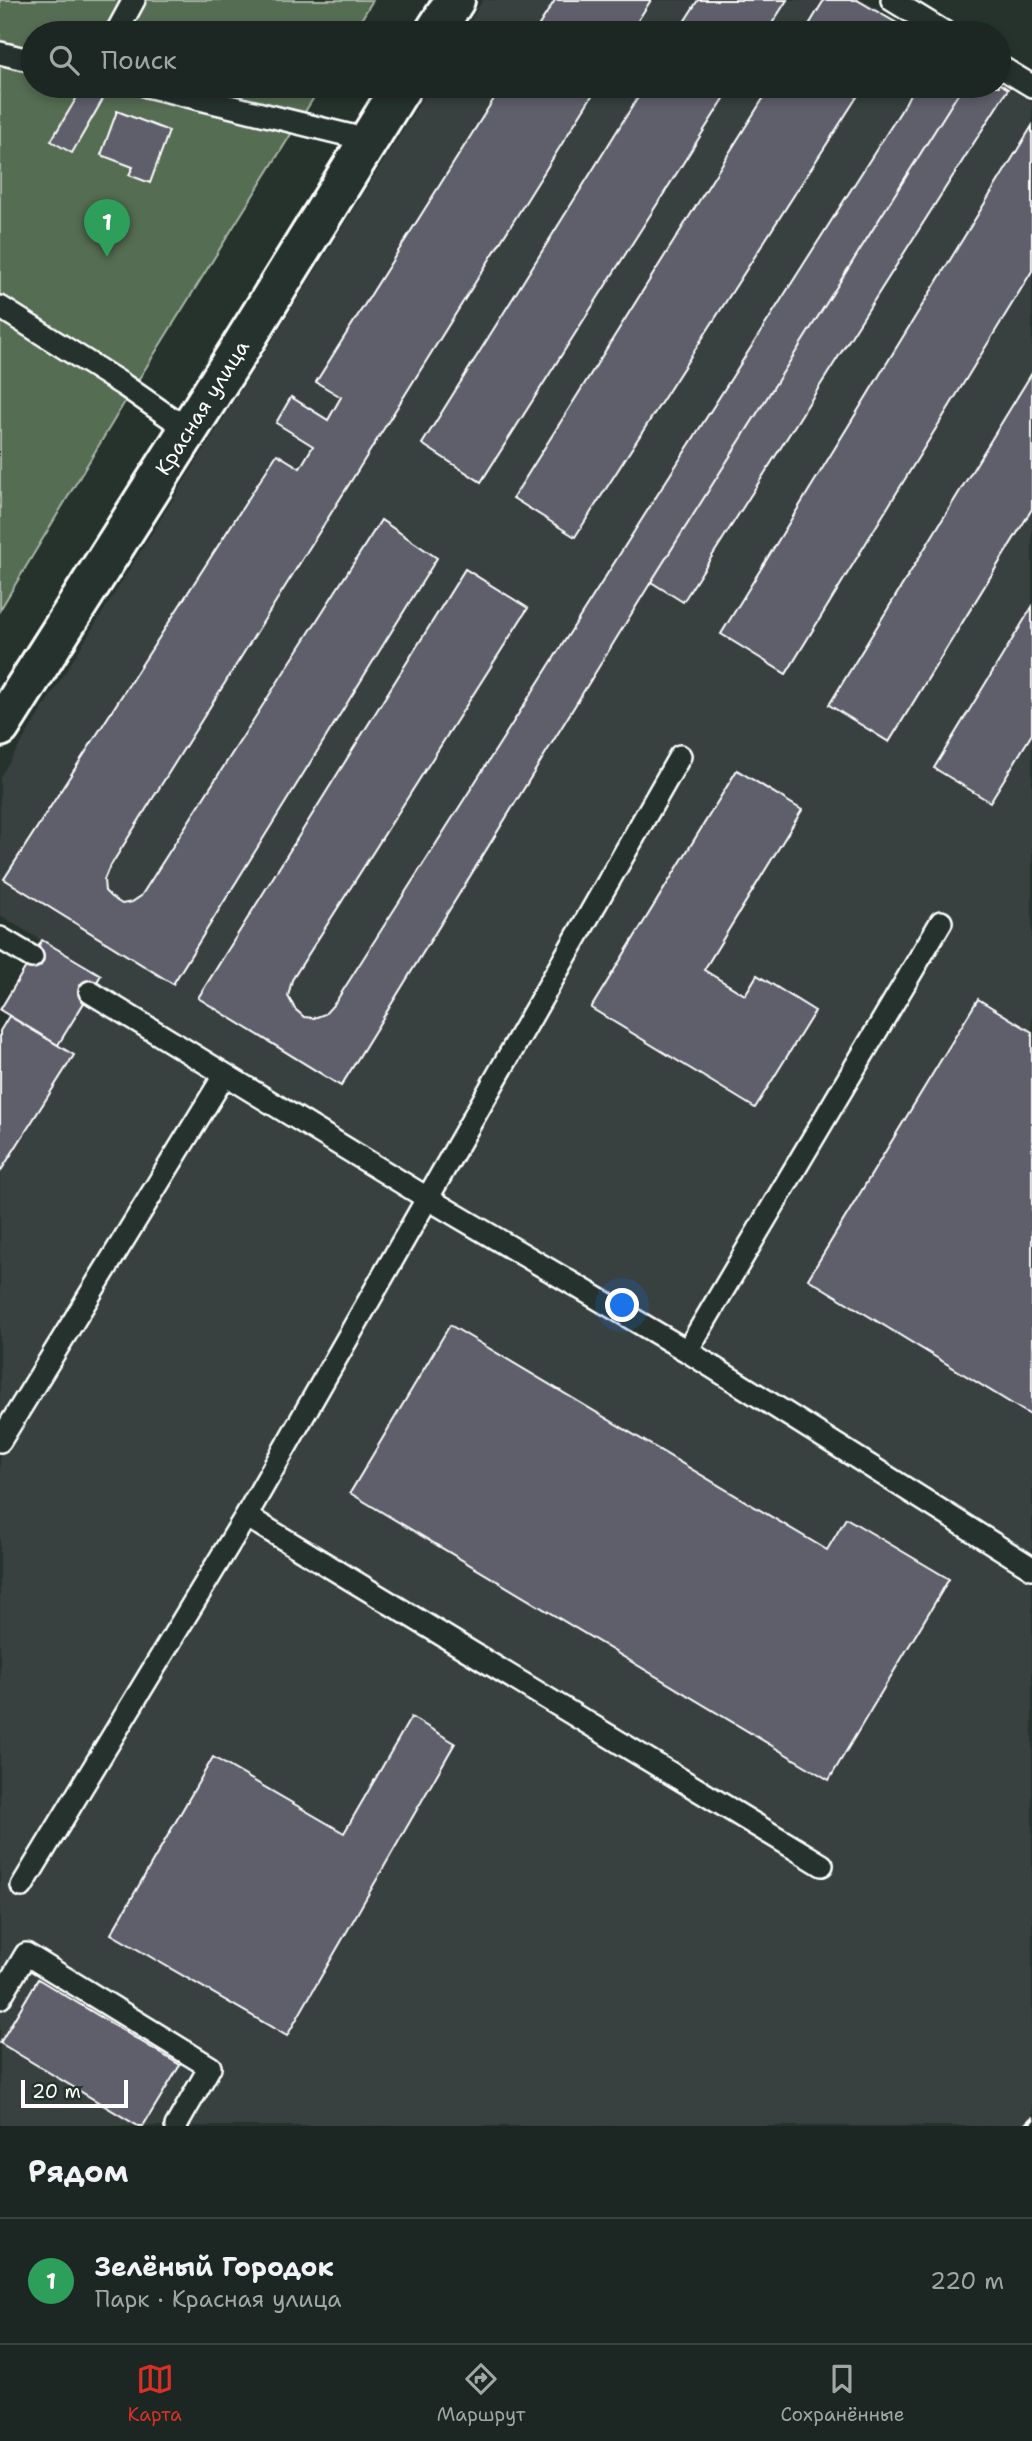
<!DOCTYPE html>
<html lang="ru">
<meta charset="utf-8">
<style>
:root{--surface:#1c2622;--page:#29322f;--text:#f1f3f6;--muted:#a0a5a5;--line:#3a4340;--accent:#d93025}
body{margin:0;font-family:"Shantell Sans",sans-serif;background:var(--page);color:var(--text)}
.scale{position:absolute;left:21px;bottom:18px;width:107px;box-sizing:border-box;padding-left:7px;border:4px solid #fff;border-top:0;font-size:19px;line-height:24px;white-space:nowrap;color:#fff;-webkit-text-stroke:5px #26332d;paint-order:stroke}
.you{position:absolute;left:623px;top:1306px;width:24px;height:24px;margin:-18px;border:5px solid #fff;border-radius:50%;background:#1a73e8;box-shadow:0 0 0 10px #1a73e833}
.badge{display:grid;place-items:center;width:46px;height:46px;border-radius:50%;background:var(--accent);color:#fff;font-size:23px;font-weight:700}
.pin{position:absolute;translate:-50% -58px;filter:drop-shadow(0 2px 4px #0008)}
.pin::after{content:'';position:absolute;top:37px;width:24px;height:21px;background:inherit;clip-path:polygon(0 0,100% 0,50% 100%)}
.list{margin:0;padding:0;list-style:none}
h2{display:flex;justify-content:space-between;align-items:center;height:91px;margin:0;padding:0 28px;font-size:30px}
h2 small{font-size:23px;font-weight:400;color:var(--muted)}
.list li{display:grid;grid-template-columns:46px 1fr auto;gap:21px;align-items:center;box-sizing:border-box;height:126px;padding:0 28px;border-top:2px solid var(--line)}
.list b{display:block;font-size:26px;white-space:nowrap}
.list p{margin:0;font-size:23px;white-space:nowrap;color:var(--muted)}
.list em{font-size:23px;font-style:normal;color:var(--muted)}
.icon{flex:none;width:38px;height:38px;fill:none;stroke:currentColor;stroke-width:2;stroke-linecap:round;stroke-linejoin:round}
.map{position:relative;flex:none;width:1032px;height:2126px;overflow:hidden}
.search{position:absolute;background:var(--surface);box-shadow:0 4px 10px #0003;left:21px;right:21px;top:21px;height:77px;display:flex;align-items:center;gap:18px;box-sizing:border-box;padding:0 24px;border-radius:38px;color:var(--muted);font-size:26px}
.sheet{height:217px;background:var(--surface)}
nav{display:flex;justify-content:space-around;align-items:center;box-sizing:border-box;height:98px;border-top:2px solid var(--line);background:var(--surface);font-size:19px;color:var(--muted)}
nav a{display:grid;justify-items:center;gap:4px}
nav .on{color:var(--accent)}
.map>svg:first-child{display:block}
.built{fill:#374040}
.green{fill:#546d52;stroke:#aab6a8;stroke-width:2}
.building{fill:#5e5f6c;stroke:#fff;stroke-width:2}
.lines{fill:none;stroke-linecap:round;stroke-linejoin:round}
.service-casing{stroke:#fff;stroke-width:26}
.secondary-casing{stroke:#fff;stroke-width:44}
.service{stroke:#26332d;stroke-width:21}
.secondary{stroke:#26332d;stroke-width:38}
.rail{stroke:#fff;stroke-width:5}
.labels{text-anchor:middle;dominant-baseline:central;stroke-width:5;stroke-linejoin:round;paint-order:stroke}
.street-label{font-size:21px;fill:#fff;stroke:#26332d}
</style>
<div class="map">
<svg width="1032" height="2126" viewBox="0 0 1032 2126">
<rect width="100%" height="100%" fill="#26332d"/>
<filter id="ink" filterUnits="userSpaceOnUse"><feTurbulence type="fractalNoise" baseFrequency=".0143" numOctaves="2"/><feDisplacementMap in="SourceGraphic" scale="14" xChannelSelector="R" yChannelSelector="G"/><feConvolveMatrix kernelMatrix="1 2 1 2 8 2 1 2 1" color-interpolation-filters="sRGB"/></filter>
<g filter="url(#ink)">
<path class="built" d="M483 0H863L918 33H462Z
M999 82 1032 102V2126H0V1030L9 1016 0 1009 42 941 0 915V777L430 86H999Z"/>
<path class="green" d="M0 0H373L353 33H33V86H321L132 390 0 610Z"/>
<path class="building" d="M555 0H651L630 33H534Z
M698 0H787L766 33H677Z
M824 0H857L914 33H804Z
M999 83 1008 89 683 602 651 582 963 86H999Z
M502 86H598L108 870 104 880 105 891 111 897 122 904 132 902 141 896 381 520 437 558 173 984 4 879 277 454 300 468 313 446 276 423 291 397 328 420 341 397 316 382Z
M645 86H732L481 482 422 444Z
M771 86H864L575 537 513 498Z
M911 86H963L651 582 341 1086 198 998 465 569 528 608 292 980 288 996 295 1009 304 1017 314 1018 325 1014 335 1003 904 106 912 90Z
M83 87 103 99 72 153 51 141Z
M117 111 169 131 150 183 129 175 133 167 101 155Z
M1032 126V271L786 674 721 634Z
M1032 373V509L889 742 829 705Z
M1032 607V734L990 802 934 768Z
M737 770 802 810 704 970 745 995 757 975 815 1011 755 1108 591 1008Z
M42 940 101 975 58 1045 0 1010Z
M978 999 1032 1032V1416L808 1279Z
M9 1016 74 1055 0 1172V1031Z
M450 1325 827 1550 846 1518 949 1579 829 1780 350 1493Z
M411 1717 455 1743 287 2036 111 1934 213 1757 344 1833Z
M38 1979 180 2065 143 2126H138L0 2043Z"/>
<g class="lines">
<g class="service-casing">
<path id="service" d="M892 0 946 33
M116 33 134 0
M0 53 33 61
M999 66 1032 86
M147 86 368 140
M0 307 125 386 188 430
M0 938 32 957
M90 992 427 1198 687 1351 1032 1568
M687 1351 941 922
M0 1441 224 1076
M246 1516 822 1865
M22 1886 246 1516 680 756
M0 1998 26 1954 210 2067 176 2126"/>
</g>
<g class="secondary-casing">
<g id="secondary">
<path d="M434 33 455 0"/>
<path id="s1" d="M0 727 239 350 402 86"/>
</g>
</g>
<use href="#service" class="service"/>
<use href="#secondary" class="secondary"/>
<path class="rail" d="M1025 2126 1032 2119"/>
</g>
</g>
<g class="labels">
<g class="street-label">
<text stroke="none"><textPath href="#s1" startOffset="378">Красная улица</textPath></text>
</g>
</g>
</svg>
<div class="scale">20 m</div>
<div class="you"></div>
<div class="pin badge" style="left:107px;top:257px;background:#2e9e5b">1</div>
<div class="search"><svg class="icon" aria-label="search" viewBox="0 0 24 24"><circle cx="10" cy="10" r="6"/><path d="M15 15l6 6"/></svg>Поиск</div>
</div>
<section class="sheet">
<h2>Рядом<small></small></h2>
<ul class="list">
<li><span class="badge" style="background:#2e9e5b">1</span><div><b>Зелёный Городок</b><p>Парк · Красная улица</p></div><em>220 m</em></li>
</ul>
</section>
<nav>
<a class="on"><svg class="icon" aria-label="map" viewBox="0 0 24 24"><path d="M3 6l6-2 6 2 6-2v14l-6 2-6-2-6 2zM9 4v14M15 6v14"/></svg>Карта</a>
<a><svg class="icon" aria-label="directions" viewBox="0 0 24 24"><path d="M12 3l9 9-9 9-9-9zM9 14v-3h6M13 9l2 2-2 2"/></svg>Маршрут</a>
<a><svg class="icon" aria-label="saved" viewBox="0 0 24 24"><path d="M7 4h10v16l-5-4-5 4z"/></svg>Сохранённые</a>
</nav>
